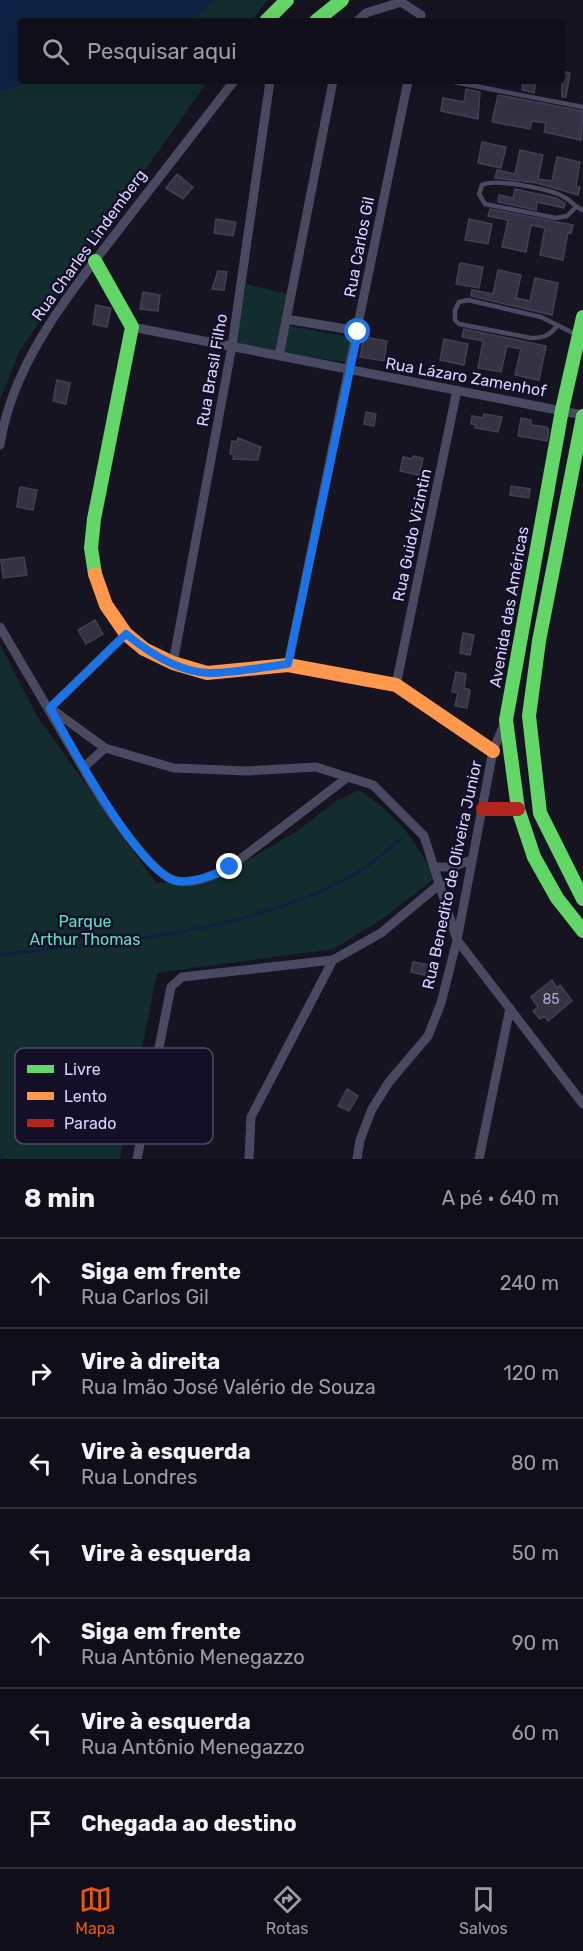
<!DOCTYPE html>
<html lang="pt">
<meta charset="utf-8">
<style>
:root{--surface:#100f19;--page:#1e1d26;--text:#f1f3f6;--muted:#9c9ca2;--line:#302f38;--accent:#ea580c}
body{margin:0;font-family:Rubik,sans-serif;background:var(--page);color:var(--text)}
.stop{position:absolute;width:18px;height:18px;margin:-14px;border:4px solid #1a73e8;border-radius:50%;background:#fff}
.stop.end{background:#1a73e8;border-color:#fff;box-shadow:0 2px 6px #0008}
.list{margin:0;padding:0;list-style:none}
h2{display:flex;justify-content:space-between;align-items:center;height:78px;margin:0;padding:0 24px;font-size:26px}
h2 small{font-size:20px;font-weight:400;color:var(--muted)}
.list li{display:grid;grid-template-columns:39px 1fr auto;gap:18px;align-items:center;box-sizing:border-box;height:90px;padding:0 24px;border-top:2px solid var(--line)}
.list b{display:block;font-size:22px;white-space:nowrap}
.list p{margin:0;font-size:20px;white-space:nowrap;color:var(--muted)}
.list em{font-size:20px;font-style:normal;color:var(--muted)}
.icon{flex:none;width:33px;height:33px;fill:none;stroke:currentColor;stroke-width:2;stroke-linecap:round;stroke-linejoin:round}
.map{position:relative;flex:none;width:583px;height:1159px;overflow:hidden}
.search{position:absolute;background:var(--surface);box-shadow:0 6px 24px #0002;left:18px;right:18px;top:18px;height:66px;display:flex;align-items:center;gap:15px;box-sizing:border-box;padding:0 21px;border-radius:6px;color:var(--muted);font-size:22px}
.sheet{height:708px;background:var(--surface)}
nav{display:flex;justify-content:space-around;align-items:center;box-sizing:border-box;height:84px;border-top:2px solid var(--line);background:var(--surface);font-size:16px;color:var(--muted)}
nav a{display:grid;justify-items:center;gap:3px}
nav .on{color:var(--accent)}
.map>svg:first-child{display:block}
.green{fill:#132c2d}
.water{fill:#0d2144}
.lines{fill:none;stroke-linecap:round;stroke-linejoin:round}
.stream{stroke:#0d2144;stroke-width:3}
.building{fill:#343243;stroke:#433f54;stroke-width:1.5}
.lane{stroke:#4a4962;stroke-width:4.5}
.street{stroke:#4a4962;stroke-width:9}
.fast{stroke:#63d668;stroke-width:14}
.slow{stroke:#ff974d;stroke-width:14}
.jam{stroke:#b3261e;stroke-width:14}
.route{stroke:#1a73e8;stroke-width:8}
.labels{text-anchor:middle;dominant-baseline:central;stroke-width:5;stroke-linejoin:round;paint-order:stroke}
.number-label{font-size:14px;fill:#b0acd0}
.street-label{font-size:16px;fill:#d9d4ff;stroke:#130f26}
.park-label{font-size:16px;fill:#5fe0c0;stroke:#130f26}
.key{fill:#130f26;stroke:#4e4a67;stroke-width:1.5}
.key-label{font-size:16px;fill:#d9d4ff}
</style>
<div class="map">
<svg width="583" height="1159" viewBox="0 0 583 1159">
<rect width="100%" height="100%" fill="#161421"/>
<path class="green" d="M0 0H267L252 21H21V81H208L96 239 19 352 0 400Z
M246 284 288 294 277 351 234 344Z
M289 326 350 337 346 362 282 354Z
M0 645 37 716 156 883 216 879 297 831 338 800 359 790C396 814 415 839 435 878L385 917 334 949 157 973 120 1159H0Z"/>
<path class="water" d="M0 0H213L199 15 184 21H21V81H33L0 91Z"/>
<g class="lines">
<path class="stream" d="M0 955C121 940 250 934 358 872 373 864 385 851 398 841
M0 1154 3 1159"/>
</g>
<path class="building" d="M562 71 570 73 566 97H562Z
M523 81H536L534 93 522 90Z
M466 89 480 92 478 119 441 111 443 98 464 102Z
M498 95 583 111 581 140 544 132 546 123 532 121 530 129 492 122Z
M482 142 506 147 501 168 478 163Z
M520 150 543 155 538 179 552 181 557 157 580 162 576 186 580 187 578 195 537 183 495 178 497 170 515 174Z
M177 174 193 187 183 199 166 188Z
M515 189 556 198 565 203 564 208 537 202 536 210 498 202 499 195 513 198Z
M490 209 573 225 571 233 568 232 563 260 540 255 545 228 531 225 526 252 502 247 508 220 488 216Z
M216 219 236 222 233 236 214 233Z
M469 219 492 224 488 244 465 240Z
M460 263 483 267 479 288 456 284Z
M498 270 521 275 516 298 530 301 535 278 558 283 552 315 471 296 472 290 493 294Z
M218 271 227 272 224 290 212 289Z
M143 292 160 295 158 311 140 309Z
M96 305 111 308 107 327 93 324Z
M464 329 546 346 539 380 515 375 521 349 507 346 501 372 478 368 483 341 462 337Z
M364 337 387 341 384 361 360 357Z
M444 339 468 344 464 365 440 360Z
M57 380 70 383 66 404 53 401Z
M366 412 376 414 374 426 364 424Z
M484 414 502 417 498 432 475 428 476 425 471 424 472 416 483 418Z
M521 418 531 420V425L546 427 549 430 547 441 518 436Z
M238 438 261 447 258 460 233 459 234 455 230 454 232 441 237 442Z
M413 456 423 458 419 475 400 471 403 457 412 459Z
M511 486 530 489 529 498 510 495Z
M20 487 37 490 33 510 17 507Z
M24 557 27 575 3 578 1 560Z
M95 620 103 634 86 644 78 630Z
M463 633 474 635 470 655 460 653Z
M456 672 466 674 464 688 470 690 467 708 455 706 458 693 452 692Z
M413 962 435 966 433 977 411 972Z
M552 980 557 988 560 985 572 1001 548 1021 545 1016 540 1019 533 1011 538 1007 531 997Z
M347 1089 358 1096 349 1111 338 1106Z"/>
<g class="lines">
<path class="lane" d="M449 81 583 107
M575 208 567 216 556 218 485 204 479 194 482 185C494 178 551 189 564 197 572 201 574 207 583 210
M557 326C549 336 543 338 531 338L459 324 455 320V310L459 302 468 300 541 317 577 335"/>
<path class="street" d="M357 21 366 13 401 2 421 15 420 21
M286 319 358 331
M132 327 583 415
M279 356 333 81
M0 445C13 358 76 286 127 219 163 173 198 127 234 81
M0 627 83 768
M173 663 232 346 270 81
M288 665 408 81
M396 685 457 390
M50 708 105 748 174 768 246 771 316 767 373 785 424 836 457 940 583 1104
M50 708 126 634
M105 748 83 768C96 792 151 877 177 881 194 884 216 875 230 867L348 777
M436 867H452L471 860
M137 1159 171 987 182 977 333 960 381 933 441 883
M249 1159 251 1117 333 960
M357 1159 360 1140 372 1109 389 1082 428 1036 441 1003 457 940 493 751 505 722
M479 1159 510 1008"/>
<path class="fast" d="M266 21 287 0
M316 21 342 0
M95 261 132 327 94 519 91 548 95 574
M583 317 562 410 506 720 518 809 534 857 557 898 583 931
M583 416 539 641 529 716 540 813 583 899"/>
<path class="slow" d="M95 574 106 605 126 634 144 649 173 663 207 673 288 665 396 685 493 751"/>
<path class="jam" d="M483 809H518"/>
</g>
<g class="lines">
<path class="route" d="M230 867C216 875 194 883 177 881 140 875 69 742 50 708L126 634C148 652 179 672 209 673 235 673 262 667 288 664L358 332"/>
</g>
<g class="labels">
<g class="number-label">
<text x="551" y="999">85</text>
</g>
<g class="street-label">
<text transform="translate(89 245) rotate(-54)">Rua Charles Lindemberg</text>
<text transform="translate(359 247) rotate(-79)">Rua Carlos Gil</text>
<text transform="translate(212 370) rotate(-80)">Rua Brasil Filho</text>
<text transform="translate(466 377) rotate(10)">Rua Lázaro Zamenhof</text>
<text transform="translate(412 535) rotate(-78)">Rua Guido Vizintin</text>
<text transform="translate(509 607) rotate(-80)">Avenida das Américas</text>
<text transform="translate(452 875) rotate(-78)">Rua Benedito de Oliveira Junior</text>
</g>
<g class="park-label">
<text x="85" y="921">Parque<tspan x="85" dy="18">Arthur Thomas</tspan></text>
</g>
</g>
<rect x="15" y="1048" width="198" height="96" rx="9" class="key"/>
<rect x="27" y="1065" width="27" height="8" fill="#63d668"/>
<rect x="27" y="1092" width="27" height="8" fill="#ff974d"/>
<rect x="27" y="1119" width="27" height="8" fill="#b3261e"/>
<g class="key-label">
<text x="64" y="1075">Livre</text>
<text x="64" y="1102">Lento</text>
<text x="64" y="1129">Parado</text>
</g>
</svg>
<div class="stop" style="left:358px;top:332px"></div>
<div class="stop end" style="left:230px;top:867px"></div>
<div class="search"><svg class="icon" aria-label="search" viewBox="0 0 24 24"><circle cx="10" cy="10" r="6"/><path d="M15 15l6 6"/></svg>Pesquisar aqui</div>
</div>
<section class="sheet">
<h2>8 min<small>A pé · 640 m</small></h2>
<ul class="list">
<li><svg class="icon" aria-label="ahead" viewBox="0 0 24 24"><path d="M12 20V5M6 11l6-6 6 6"/></svg><div><b>Siga em frente</b><p>Rua Carlos Gil</p></div><em>240 m</em></li>
<li><svg class="icon" aria-label="right" viewBox="0 0 24 24"><path d="M7 20v-9h11M14 6l5 5-5 5"/></svg><div><b>Vire à direita</b><p>Rua Imão José Valério de Souza</p></div><em>120 m</em></li>
<li><svg class="icon" aria-label="left" viewBox="0 0 24 24"><path d="M17 20v-9H6M10 6l-5 5 5 5"/></svg><div><b>Vire à esquerda</b><p>Rua Londres</p></div><em>80 m</em></li>
<li><svg class="icon" aria-label="left" viewBox="0 0 24 24"><path d="M17 20v-9H6M10 6l-5 5 5 5"/></svg><div><b>Vire à esquerda</b></div><em>50 m</em></li>
<li><svg class="icon" aria-label="ahead" viewBox="0 0 24 24"><path d="M12 20V5M6 11l6-6 6 6"/></svg><div><b>Siga em frente</b><p>Rua Antônio Menegazzo</p></div><em>90 m</em></li>
<li><svg class="icon" aria-label="left" viewBox="0 0 24 24"><path d="M17 20v-9H6M10 6l-5 5 5 5"/></svg><div><b>Vire à esquerda</b><p>Rua Antônio Menegazzo</p></div><em>60 m</em></li>
<li><svg class="icon" aria-label="arrive" viewBox="0 0 24 24"><path d="M6 21V4h12l-3 4 3 4H6"/></svg><div><b>Chegada ao destino</b></div></li>
</ul>
</section>
<nav>
<a class="on"><svg class="icon" aria-label="map" viewBox="0 0 24 24"><path d="M3 6l6-2 6 2 6-2v14l-6 2-6-2-6 2zM9 4v14M15 6v14"/></svg>Mapa</a>
<a><svg class="icon" aria-label="directions" viewBox="0 0 24 24"><path d="M12 3l9 9-9 9-9-9zM9 14v-3h6M13 9l2 2-2 2"/></svg>Rotas</a>
<a><svg class="icon" aria-label="saved" viewBox="0 0 24 24"><path d="M7 4h10v16l-5-4-5 4z"/></svg>Salvos</a>
</nav>
